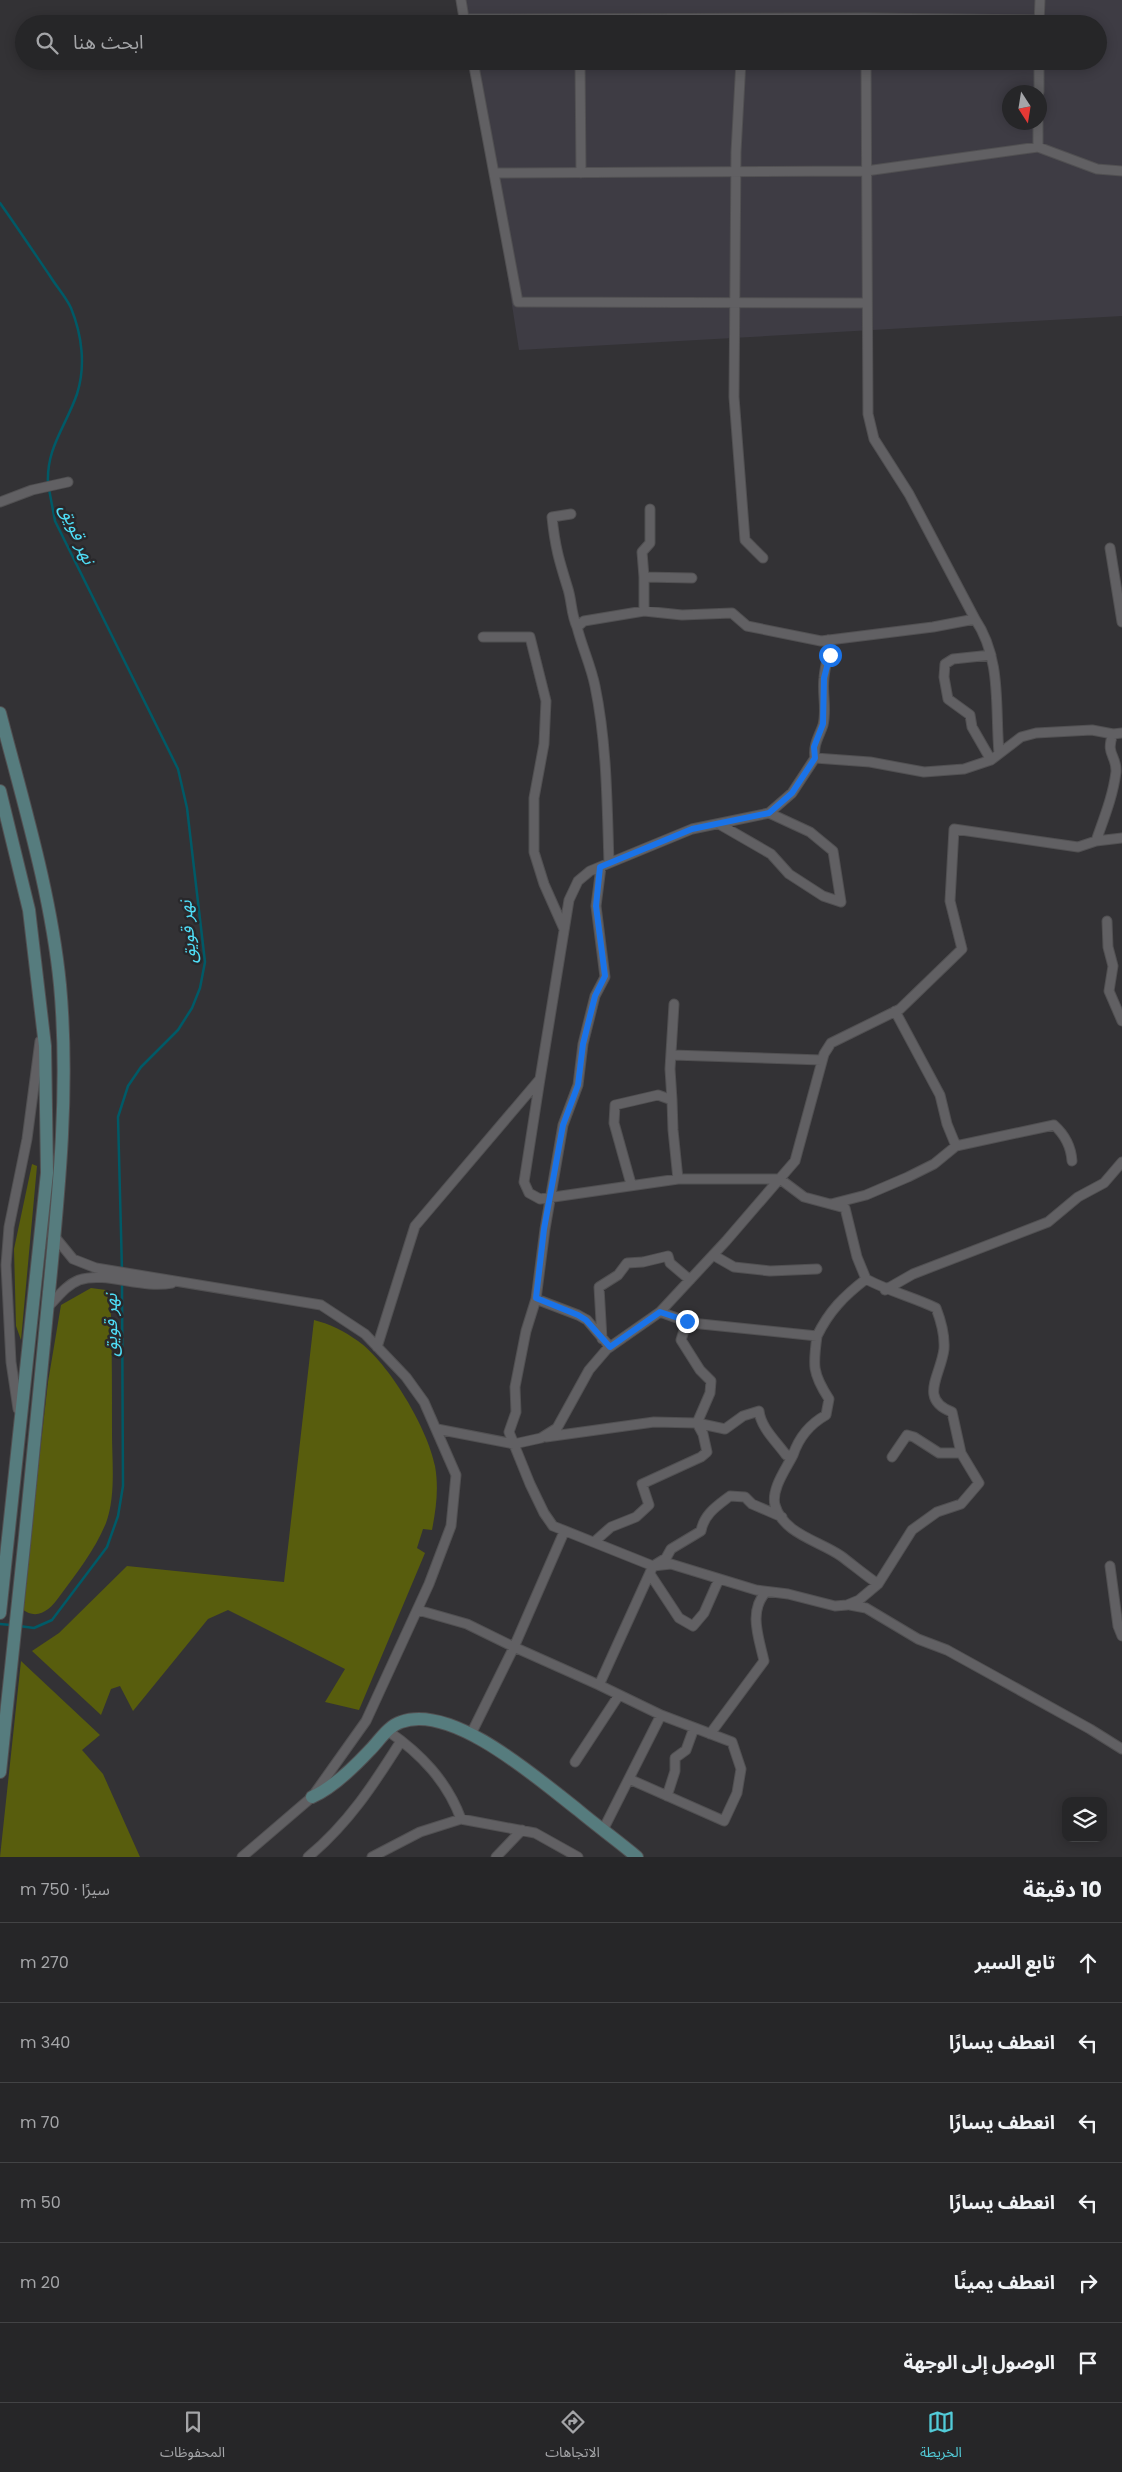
<!DOCTYPE html>
<html lang="ar">
<meta charset="utf-8">
<style>
:root{--surface:#262628;--page:#323234;--text:#f1f3f6;--muted:#a4a5a8;--line:#424345;--accent:#52cbd8}
body{margin:0;font-family:Poppins,"Noto Sans Arabic",sans-serif;background:var(--page);color:var(--text);direction:rtl}
.controls{position:absolute;right:15px;bottom:15px;display:grid;overflow:hidden;border-radius:10px;box-shadow:0 2px 12px #0003}
.controls button{width:45px;height:45px;display:grid;place-items:center;padding:0;border:0;border-bottom:1px solid var(--line);background:var(--surface);color:var(--text);font:25px sans-serif}
.compass{position:absolute;left:1002px;top:85px;width:45px;height:45px;border-radius:50%;background:var(--surface);box-shadow:0 2px 12px #0003;rotate:168deg}
.stop{position:absolute;width:15px;height:15px;margin:-11px;border:4px solid #1a73e8;border-radius:50%;background:#fff}
.stop.end{background:#1a73e8;border-color:#fff;box-shadow:0 1px 5px #0008}
.list{margin:0;padding:0;list-style:none}
h2{display:flex;justify-content:space-between;align-items:center;height:65px;margin:0;padding:0 20px;font-size:21px}
h2 small{font-size:16px;font-weight:400;color:var(--muted)}
.list li{display:grid;grid-template-columns:32px 1fr auto;gap:15px;align-items:center;box-sizing:border-box;height:80px;padding:0 20px;border-top:1px solid var(--line)}
.list b{display:block;font-size:19px;white-space:nowrap}
.list em{font-size:16px;font-style:normal;color:var(--muted)}
.icon{flex:none;width:28px;height:28px;fill:none;stroke:currentColor;stroke-width:2;stroke-linecap:round;stroke-linejoin:round}
.map{position:relative;flex:none;width:1122px;height:1857px;overflow:hidden;direction:ltr}
.search{position:absolute;background:var(--surface);box-shadow:0 2px 12px #0003;left:15px;right:15px;top:15px;height:55px;display:flex;align-items:center;gap:12px;box-sizing:border-box;padding:0 18px;border-radius:28px;color:var(--muted);font-size:19px}
.sheet{height:545px;background:var(--surface)}
nav{display:flex;justify-content:space-around;align-items:center;box-sizing:border-box;height:70px;border-top:1px solid var(--line);background:var(--surface);font-size:14px;color:var(--muted)}
nav a{display:grid;justify-items:center;gap:2px}
nav .on{color:var(--accent)}
.map>svg:first-child{display:block}
.built{fill:#3e3c44;fill-rule:evenodd}
.green{fill:#585d0d}
.lines{fill:none;stroke-linecap:round;stroke-linejoin:round}
.stream{stroke:#005a67;stroke-width:2.5}
.street-casing{stroke:#515052;stroke-width:11}
.secondary-casing{stroke:#515052;stroke-width:14}
.street{stroke:#616063;stroke-width:9}
.secondary{stroke:#567c7e;stroke-width:12}
.route{stroke:#1a73e8;stroke-width:6}
.labels{text-anchor:middle;dominant-baseline:central;stroke-width:5;stroke-linejoin:round;paint-order:stroke}
.water-label{font-size:18px;font-style:italic;fill:#4fddf6;stroke:#29282b}
</style>
<div class="map">
<svg width="1122" height="1857" viewBox="0 0 1122 1857">
<rect width="100%" height="100%" fill="#333235"/>
<path class="built" d="M464 0H1122V316L519 350 474 61H1098V24H468ZM1010 92H1040V122H1010Z"/>
<path class="green" d="M32 1164 37 1166 21 1340 16 1326 14 1249Z
M91 1288 106 1290 111 1315C112 1354 112 1394 112 1433 112 1462 116 1496 106 1523 95 1550 76 1574 59 1597 50 1610 37 1621 22 1609L48 1382 61 1305Z
M314 1320C330 1324 344 1331 358 1341 389 1363 428 1429 435 1466 439 1488 436 1509 432 1530L423 1529 417 1548 425 1553 359 1710 325 1702 345 1669 228 1610 208 1619 133 1711 120 1686 111 1689 101 1715 32 1651 59 1633 127 1566 284 1582Z
M21 1661 100 1735 82 1750 103 1774 140 1857H0Z"/>
<g class="lines">
<path class="stream" d="M0 203C17 227 33 251 50 276 56 286 66 297 71 308 82 335 86 366 77 394 66 426 46 448 48 484
M49 489 55 521 178 769 187 808 205 962 200 988 192 1008 178 1030 141 1067 128 1086 118 1117 122 1271
M0 1624 11 1625
M19 1626 34 1628 52 1620 107 1547 118 1516 123 1486 122 1283"/>
<g class="street-casing">
<path id="street" d="M461 0 465 24
M464 19 865 18 1039 20
M1039 24 1040 0
M473 61 518 302 867 303
M580 61 581 173
M741 61 736 152 734 397 745 540 763 558
M866 61 868 414 874 439 909 494 975 619
M1039 92V61
M1038 147V122
M495 173 866 171 1038 147 1097 169 1122 171
M0 502 32 490 68 482
M571 514 552 517C555 547 559 560 568 589 572 602 571 614 577 627
M1110 548 1122 622
M644 577 692 578
M644 611V577L642 552 650 543V509
M483 637H530L546 701 544 744 534 798V852L544 884 564 929
M991 655 953 659 945 664 944 677 948 699 970 715 972 727 991 760
M815 758C813 744 819 737 823 725 827 709 822 694 824 678 825 664 830 654 828 640
M719 824 771 854 789 874 823 896 841 902 833 851 810 832 769 813
M1096 841C1104 818 1113 796 1116 772 1117 755 1105 755 1113 734
M609 863C607 803 607 744 595 686 591 666 582 647 577 627L584 621 644 611 682 615 732 613 747 626 821 641 933 627 975 619C1002 659 995 707 999 753
M1107 921 1108 947 1113 966 1109 991 1122 1021
M895 1011 940 1095 947 1124 956 1146
M672 1055 822 1060
M540 1079 524 1182 529 1193 540 1199 678 1179H780L804 1197 845 1208 857 1257 866 1279C888 1291 913 1297 936 1308 941 1321 945 1335 944 1349 941 1375 918 1399 952 1412L961 1453 979 1483 961 1504 937 1512 912 1530 878 1584 859 1600 847 1605 835 1606 788 1594 756 1590 671 1564 653 1566 553 1526 544 1513 530 1484 509 1432 516 1412 515 1387 526 1331 536 1299 578 1315 587 1320 610 1347
M672 1100 670 1069 674 1004
M631 1184 614 1123 615 1105 658 1095 672 1100 673 1130 678 1179
M831 1204 866 1195 908 1177 934 1164 956 1146 1054 1125C1064 1134 1071 1146 1072 1161
M55 1237 73 1259 96 1268 321 1305 365 1334 406 1377 424 1402 456 1475 451 1526 429 1584 366 1721 312 1797 242 1857
M713 1255 734 1267 770 1271 817 1269
M885 1290 913 1274 1048 1222 1078 1197 1104 1183 1122 1162
M536 1299 545 1229 563 1125 578 1085 583 1044 595 996 605 977 596 906 601 867
M47 1308C57 1298 66 1285 79 1280 106 1271 141 1289 172 1283
M660 1312 691 1323 817 1336C829 1311 844 1296 866 1279
M602 1339 599 1287 618 1275 627 1263 643 1262 668 1256 670 1263 690 1280
M377 1347 415 1226 540 1079 569 900 578 881 590 871 692 829 769 813 792 793 815 758 870 762 924 772 964 769 991 760 1021 737 1036 733 1092 730 1113 734 1122 733
M18 1409 11 1362 6 1265 9 1227 27 1139 40 1041
M697 1423 725 1429 743 1416 759 1411C761 1428 776 1441 786 1455H793C799 1437 810 1424 826 1415L829 1399C812 1373 813 1365 817 1336
M437 1429 514 1444 541 1438 557 1428 589 1370 607 1349 660 1312 726 1241 795 1161 824 1054 831 1043 900 1009 962 949 950 901 954 829 1078 847 1096 841 1122 838
M546 1437 654 1422 697 1423 710 1393 711 1381 700 1370 681 1340 687 1321
M793 1455C786 1469 771 1489 775 1505 783 1534 820 1541 841 1556 853 1565 865 1575 878 1584
M892 1457 907 1435 914 1437 939 1453H961
M594 1542 611 1527 636 1517 649 1505 642 1484 701 1457 707 1452 703 1434 697 1423
M1110 1566 1118 1626 1122 1636
M650 1574 679 1618 693 1626 704 1613 719 1579
M850 1605 866 1608 918 1639 947 1650 1090 1729 1122 1749
M418 1610 467 1624 514 1647 564 1532
M599 1685 661 1715 603 1830
M388 1731C421 1754 447 1781 461 1819
M471 1734 514 1647 599 1685 653 1566 666 1558 671 1549 701 1531C704 1514 717 1506 730 1496L745 1497 752 1504 782 1517
M710 1734 764 1661C759 1638 748 1611 766 1592
M575 1762 619 1695
M629 1779 724 1821 737 1793 741 1769 732 1742 661 1715
M667 1796 675 1771V1758L686 1750 694 1728
M308 1857C348 1824 374 1784 401 1741
M372 1857 420 1832 461 1819 535 1833 578 1857
M496 1857 522 1830"/>
</g>
<g class="secondary-casing">
<path id="secondary" d="M0 713C23 802 51 893 60 985 71 1105 55 1225 44 1344 30 1487 16 1629 0 1772
M0 791 29 910 45 1046 47 1173 0 1613
M312 1797C333 1788 355 1766 370 1750 379 1741 388 1726 401 1722 453 1703 539 1780 578 1810 597 1826 618 1841 637 1857"/>
</g>
<use href="#street" class="street"/>
<use href="#secondary" class="secondary"/>
</g>
<g class="lines">
<path class="route" d="M687 1321 660 1312 610 1347 586 1320 578 1315 536 1298 544 1229 563 1125 578 1085 583 1044 595 996 605 976 596 906 600 867 692 829 769 813 792 793 815 758 814 747 823 724 824 678 830 655"/>
</g>
<g class="labels">
<g class="water-label">
<text transform="translate(78 534) rotate(67)">نهر قويق</text>
<text transform="translate(187 932) rotate(-94)">نهر قويق</text>
<text transform="translate(110 1325) rotate(-90)">نهر قويق</text>
</g>
</g>
</svg>
<div class="controls">
<button><svg class="icon" aria-label="layers" viewBox="0 0 24 24"><path d="M12 4l9 5-9 5-9-5zM3 14l9 5 9-5"/></svg></button>
</div>
<svg class="compass" viewBox="-18 -18 36 36"><path d="M0-13l5 13h-10z" fill="#e53935"/><path d="M0 13l5-13h-10z" fill="#a4a5a8"/></svg>
<div class="stop" style="left:830px;top:655px"></div>
<div class="stop end" style="left:687px;top:1321px"></div>
<div class="search"><svg class="icon" aria-label="search" viewBox="0 0 24 24"><circle cx="10" cy="10" r="6"/><path d="M15 15l6 6"/></svg>ابحث هنا</div>
</div>
<section class="sheet">
<h2>10 دقيقة<small>سيرًا · 750 m</small></h2>
<ul class="list">
<li><svg class="icon" aria-label="ahead" viewBox="0 0 24 24"><path d="M12 20V5M6 11l6-6 6 6"/></svg><div><b>تابع السير</b></div><em>270 m</em></li>
<li><svg class="icon" aria-label="left" viewBox="0 0 24 24"><path d="M17 20v-9H6M10 6l-5 5 5 5"/></svg><div><b>انعطف يسارًا</b></div><em>340 m</em></li>
<li><svg class="icon" aria-label="left" viewBox="0 0 24 24"><path d="M17 20v-9H6M10 6l-5 5 5 5"/></svg><div><b>انعطف يسارًا</b></div><em>70 m</em></li>
<li><svg class="icon" aria-label="left" viewBox="0 0 24 24"><path d="M17 20v-9H6M10 6l-5 5 5 5"/></svg><div><b>انعطف يسارًا</b></div><em>50 m</em></li>
<li><svg class="icon" aria-label="right" viewBox="0 0 24 24"><path d="M7 20v-9h11M14 6l5 5-5 5"/></svg><div><b>انعطف يمينًا</b></div><em>20 m</em></li>
<li><svg class="icon" aria-label="arrive" viewBox="0 0 24 24"><path d="M6 21V4h12l-3 4 3 4H6"/></svg><div><b>الوصول إلى الوجهة</b></div></li>
</ul>
</section>
<nav>
<a class="on"><svg class="icon" aria-label="map" viewBox="0 0 24 24"><path d="M3 6l6-2 6 2 6-2v14l-6 2-6-2-6 2zM9 4v14M15 6v14"/></svg>الخريطة</a>
<a><svg class="icon" aria-label="directions" viewBox="0 0 24 24"><path d="M12 3l9 9-9 9-9-9zM9 14v-3h6M13 9l2 2-2 2"/></svg>الاتجاهات</a>
<a><svg class="icon" aria-label="saved" viewBox="0 0 24 24"><path d="M7 4h10v16l-5-4-5 4z"/></svg>المحفوظات</a>
</nav>
